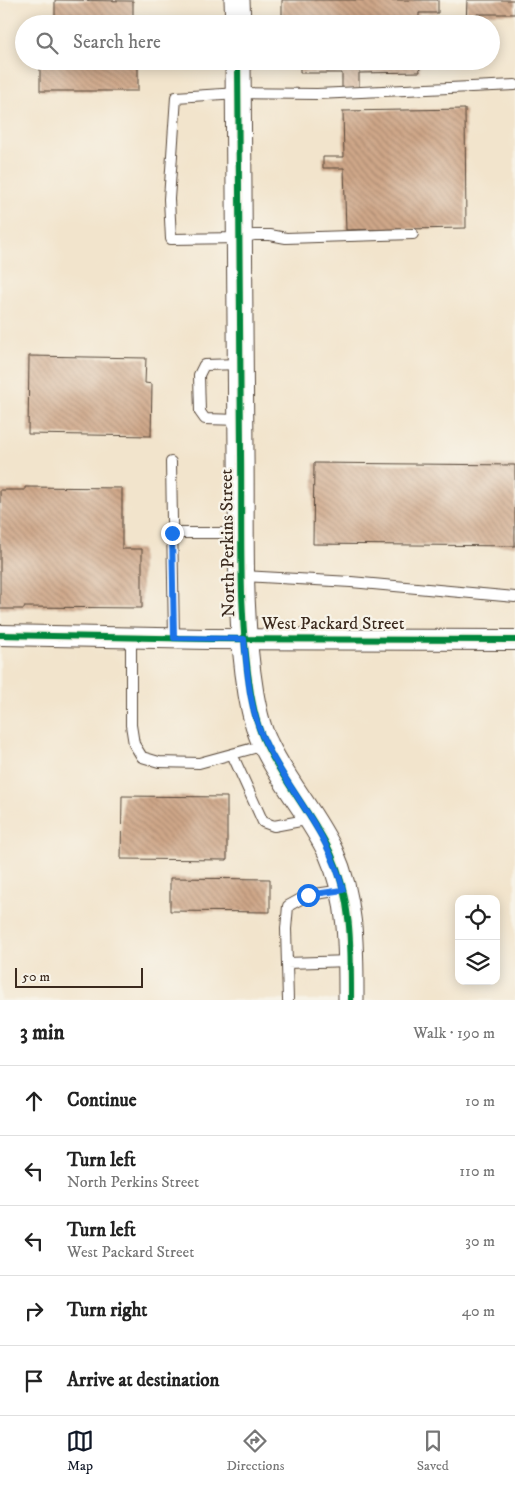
<!DOCTYPE html>
<meta charset="utf-8">
<style>
:root{--surface:#fff;--page:#f2f2f2;--text:#222;--muted:#767676;--line:#e0e0e0;--accent:#111827}
body{margin:0;font-family:"IM FELL DW Pica",serif;background:var(--page);color:var(--text)}
.controls{position:absolute;right:15px;bottom:15px;display:grid;overflow:hidden;border-radius:10px;box-shadow:0 2px 12px #0003}
.controls button{width:45px;height:45px;display:grid;place-items:center;padding:0;border:0;border-bottom:1px solid var(--line);background:var(--surface);color:var(--text);font:25px sans-serif}
.scale{position:absolute;left:15px;bottom:12px;width:128px;box-sizing:border-box;padding-left:5px;border:2px solid #3b2a1e;border-top:0;font-size:14px;line-height:18px;white-space:nowrap;color:#3b2a1e;-webkit-text-stroke:4px #f7f3e8;paint-order:stroke}
.stop{position:absolute;width:15px;height:15px;margin:-11px;border:4px solid #1a73e8;border-radius:50%;background:#fff}
.stop.end{background:#1a73e8;border-color:#fff;box-shadow:0 1px 5px #0008}
.list{margin:0;padding:0;list-style:none}
h2{display:flex;justify-content:space-between;align-items:center;height:65px;margin:0;padding:0 20px;font-size:21px}
h2 small{font-size:16px;font-weight:400;color:var(--muted)}
.list li{display:grid;grid-template-columns:32px 1fr auto;gap:15px;align-items:center;box-sizing:border-box;height:70px;padding:0 20px;border-top:1px solid var(--line)}
.list b{display:block;font-size:19px;white-space:nowrap}
.list p{margin:0;font-size:16px;white-space:nowrap;color:var(--muted)}
.list em{font-size:16px;font-style:normal;color:var(--muted)}
.icon{flex:none;width:28px;height:28px;fill:none;stroke:currentColor;stroke-width:2;stroke-linecap:round;stroke-linejoin:round}
.map{position:relative;flex:none;width:515px;height:1000px;overflow:hidden}
.search{position:absolute;background:var(--surface);box-shadow:0 2px 12px #0003;left:15px;right:15px;top:15px;height:55px;display:flex;align-items:center;gap:12px;box-sizing:border-box;padding:0 18px;border-radius:28px;color:var(--muted);font-size:19px}
.sheet{height:415px;background:var(--surface)}
nav{display:flex;justify-content:space-around;align-items:center;box-sizing:border-box;height:70px;border-top:1px solid var(--line);background:var(--surface);font-size:14px;color:var(--muted)}
nav a{display:grid;justify-items:center;gap:2px}
nav .on{color:var(--accent)}
.map>svg:first-child{display:block}
.building{fill:url(#building-back-hatch)}
.lines{fill:none;stroke-linecap:round;stroke-linejoin:round}
.service-casing{stroke:#564638;stroke-width:12}
.minor-casing{stroke:#564638;stroke-width:22}
.tertiary-casing{stroke:#564638;stroke-width:27}
.service{stroke:#fff;stroke-width:10}
.minor{stroke:#fff;stroke-width:20}
.tertiary{stroke:#fff;stroke-width:25}
.cycleway-casing{stroke:#f7f3e8;stroke-width:9}
.cycleway{stroke:#00873e;stroke-width:6}
.route{stroke:#1a73e8;stroke-width:6}
.labels{text-anchor:middle;dominant-baseline:central;stroke-width:4.5;stroke-linejoin:round;paint-order:stroke}
.street-label{font-size:18px;fill:#3b2a1e;stroke:#f7f3e8}
</style>
<div class="map">
<svg width="515" height="1000" viewBox="0 0 515 1000">
<defs>
<pattern id="building-back-hatch" width="6" height="6" patternUnits="userSpaceOnUse" patternTransform="scale(1.25)"><rect width="6" height="6" fill="#cfa789"/><path d="M-1 5l2 2M0 0l6 6M5-1l2 2" fill="none" stroke="#a9886f"/></pattern>
</defs>
<rect width="100%" height="100%" fill="#f7f3e8"/>
<filter id="ink" filterUnits="userSpaceOnUse"><feTurbulence type="fractalNoise" baseFrequency=".02" numOctaves="2"/><feDisplacementMap in="SourceGraphic" scale="10" xChannelSelector="R" yChannelSelector="G"/><feConvolveMatrix kernelMatrix="1 2 1 2 8 2 1 2 1" color-interpolation-filters="sRGB"/></filter>
<filter id="wash" filterUnits="userSpaceOnUse"><feTurbulence type="fractalNoise" baseFrequency=".0096" numOctaves="4" result="noise"/><feDisplacementMap in="SourceGraphic" scale="20" xChannelSelector="R" yChannelSelector="G"/><feGaussianBlur stdDeviation="1.12" result="paint"/><feColorMatrix in="noise" values="0 0 0 0 0 0 0 0 0 0 0 0 0 0 0 0 0 1.4 0 .05"/><feComposite in="paint" operator="in"/></filter>
<g filter="url(#wash)">
<rect width="100%" height="100%" fill="#f2e4cc"/>
<g id="blocks">
<path class="building" d="M55 0 133 1V24H55Z
M282 0H438V13H419V24H282Z
M467 0H515V14H477L476 24H466Z
M40 61H138V91H40Z
M300 61H419L420 72 359 73V89H342V73H300Z
M465 109 466 228 346 230 344 168H323V157H344L343 111Z
M29 356 146 358 145 383 152 384 151 436 28 434Z
M314 463 515 465V546L313 544Z
M25 487 122 488V549H142V608L24 607V609H0V490H25Z
M122 796 227 797V860L121 859Z
M170 878 270 879V912L170 911Z"/>
</g>
</g>
<g filter="url(#ink)">
<use href="#blocks" fill-opacity="0" stroke="#564638" stroke-width="1"/>
<g class="lines">
<g class="service-casing">
<path id="service" d="M413 234 286 238 270 235H254L240 238 171 239 169 199 176 97 238 93 317 94 515 85
M240 420 205 419 200 412 199 375 204 365 241 364
M171 462 174 638
M172 533H241
M243 576 351 582 515 597
M131 637V725L134 744 142 757 159 762 199 763 265 745
M232 754 263 822 274 826 311 819
M287 963 350 961
M288 1000 286 929 288 906 308 895 343 890"/>
</g>
<g class="minor-casing">
<path id="minor" d="M0 635 209 639 515 640"/>
</g>
<g class="tertiary-casing">
<path id="tertiary" d="M237 0 238 24
M238 61C239 192 240 322 241 453 242 533 238 615 251 694 254 711 258 730 266 745 284 783 313 815 331 853 352 899 351 950 351 1000"/>
</g>
<use href="#service" class="service"/>
<use href="#minor" class="minor"/>
<use href="#tertiary" class="tertiary"/>
<g class="cycleway-casing">
<path id="cycleway" d="M238 61C239 192 240 322 241 453 242 533 238 615 251 694 254 711 258 730 266 745 284 783 313 815 331 853 352 899 351 950 351 1000
M0 635 209 639 515 640"/>
</g>
<use href="#cycleway" class="cycleway"/>
</g>
</g>
<g class="lines" filter="url(#ink)">
<path class="route" d="M172 533 174 638 244 639C247 674 250 715 267 746 292 795 330 836 343 890L308 895"/>
</g>
<g class="labels">
<g class="street-label">
<text transform="translate(228 543) rotate(-91)">North Perkins Street</text>
<text x="333" y="624">West Packard Street</text>
</g>
</g>
</svg>
<div class="controls">
<button><svg class="icon" aria-label="locate" viewBox="0 0 24 24"><circle cx="12" cy="12" r="6"/><path d="M12 2v4M12 18v4M2 12h4M18 12h4"/></svg></button>
<button><svg class="icon" aria-label="layers" viewBox="0 0 24 24"><path d="M12 4l9 5-9 5-9-5zM3 14l9 5 9-5"/></svg></button>
</div>
<div class="scale">50 m</div>
<div class="stop" style="left:308px;top:895px"></div>
<div class="stop end" style="left:172px;top:533px"></div>
<div class="search"><svg class="icon" aria-label="search" viewBox="0 0 24 24"><circle cx="10" cy="10" r="6"/><path d="M15 15l6 6"/></svg>Search here</div>
</div>
<section class="sheet">
<h2>3 min<small>Walk · 190 m</small></h2>
<ul class="list">
<li><svg class="icon" aria-label="ahead" viewBox="0 0 24 24"><path d="M12 20V5M6 11l6-6 6 6"/></svg><div><b>Continue</b></div><em>10 m</em></li>
<li><svg class="icon" aria-label="left" viewBox="0 0 24 24"><path d="M17 20v-9H6M10 6l-5 5 5 5"/></svg><div><b>Turn left</b><p>North Perkins Street</p></div><em>110 m</em></li>
<li><svg class="icon" aria-label="left" viewBox="0 0 24 24"><path d="M17 20v-9H6M10 6l-5 5 5 5"/></svg><div><b>Turn left</b><p>West Packard Street</p></div><em>30 m</em></li>
<li><svg class="icon" aria-label="right" viewBox="0 0 24 24"><path d="M7 20v-9h11M14 6l5 5-5 5"/></svg><div><b>Turn right</b></div><em>40 m</em></li>
<li><svg class="icon" aria-label="arrive" viewBox="0 0 24 24"><path d="M6 21V4h12l-3 4 3 4H6"/></svg><div><b>Arrive at destination</b></div></li>
</ul>
</section>
<nav>
<a class="on"><svg class="icon" aria-label="map" viewBox="0 0 24 24"><path d="M3 6l6-2 6 2 6-2v14l-6 2-6-2-6 2zM9 4v14M15 6v14"/></svg>Map</a>
<a><svg class="icon" aria-label="directions" viewBox="0 0 24 24"><path d="M12 3l9 9-9 9-9-9zM9 14v-3h6M13 9l2 2-2 2"/></svg>Directions</a>
<a><svg class="icon" aria-label="saved" viewBox="0 0 24 24"><path d="M7 4h10v16l-5-4-5 4z"/></svg>Saved</a>
</nav>
